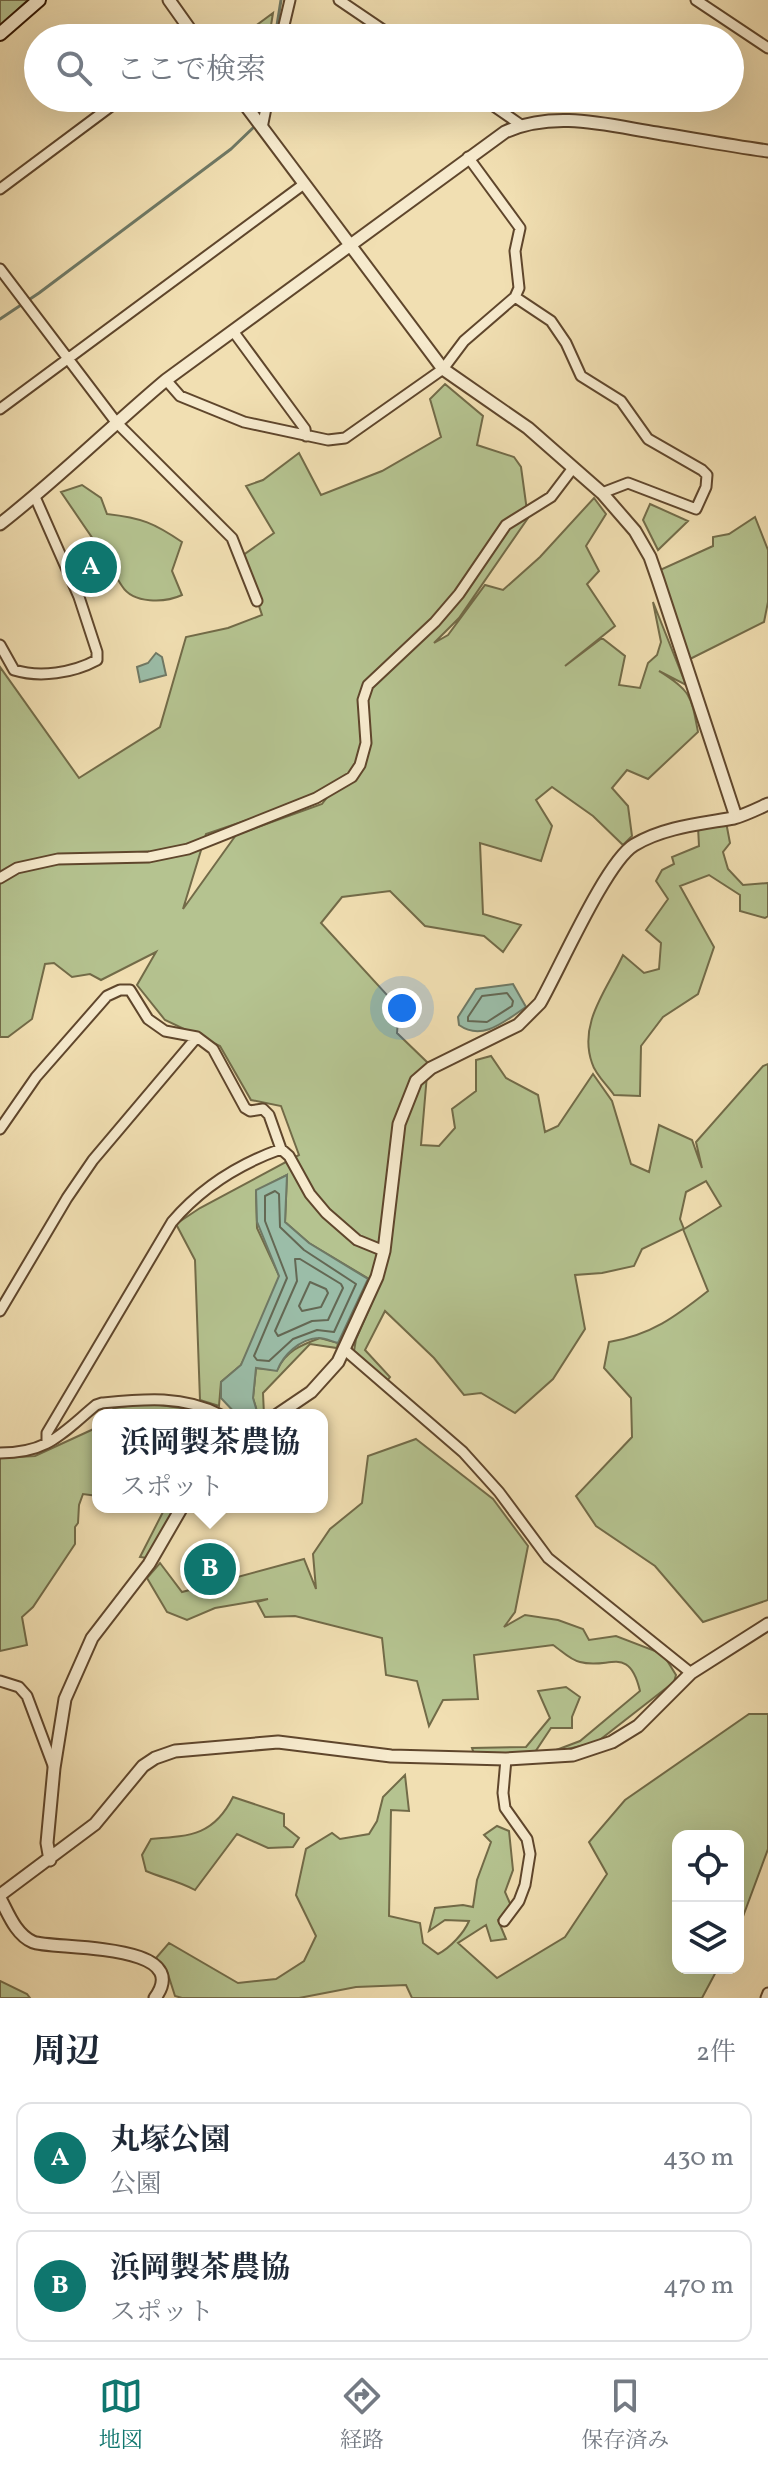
<!DOCTYPE html>
<html lang="ja">
<meta charset="utf-8">
<style>
:root{--surface:#fff;--page:#f2f2f3;--text:#1f2937;--muted:#747a83;--line:#e0e1e3;--accent:#0f766e}
body{margin:0;font-family:Vollkorn,"Noto Serif JP",serif;background:var(--page);color:var(--text)}
.controls{position:absolute;right:24px;bottom:24px;display:grid;overflow:hidden;border-radius:16px;box-shadow:0 8px 32px #0002}
.controls button{width:72px;height:72px;display:grid;place-items:center;padding:0;border:0;border-bottom:2px solid var(--line);background:var(--surface);color:var(--text);font:40px sans-serif}
.you{position:absolute;left:402px;top:1008px;width:28px;height:28px;margin:-20px;border:6px solid #fff;border-radius:50%;background:#1a73e8;box-shadow:0 0 0 12px #1a73e833}
.badge{display:grid;place-items:center;width:52px;height:52px;border-radius:50%;background:var(--accent);color:#fff;font-size:26px;font-weight:700}
.pin{position:absolute;translate:-50% -50%;border:4px solid #fff;box-shadow:0 2px 8px #0006}
.popup{position:absolute;left:92px;top:1409px;width:236px;height:104px;box-sizing:border-box;display:grid;place-content:center;border-radius:16px;background:var(--surface);filter:drop-shadow(0 2px 6px #0005);font-size:26px;white-space:nowrap;color:var(--muted)}
.popup b{font-size:30px;color:var(--text)}
.popup::after{content:'';position:absolute;left:50%;top:100%;margin-left:-16px;border:16px solid transparent;border-top-color:var(--surface)}
.list{margin:0;padding:0;list-style:none}
h2{display:flex;justify-content:space-between;align-items:center;height:104px;margin:0;padding:0 32px;font-size:34px}
h2 small{font-size:26px;font-weight:400;color:var(--muted)}
.list li{display:grid;grid-template-columns:52px 1fr auto;gap:24px;align-items:center;box-sizing:border-box;height:112px;margin:0 16px 16px;padding:0 16px;border:2px solid var(--line);border-radius:16px}
.list b{display:block;font-size:30px;white-space:nowrap}
.list p{margin:0;font-size:26px;white-space:nowrap;color:var(--muted)}
.list em{font-size:26px;font-style:normal;color:var(--muted)}
.icon{flex:none;width:44px;height:44px;fill:none;stroke:currentColor;stroke-width:2;stroke-linecap:round;stroke-linejoin:round}
.map{position:relative;flex:none;width:768px;height:1998px;overflow:hidden}
.search{position:absolute;background:var(--surface);box-shadow:0 8px 32px #0002;left:24px;right:24px;top:24px;height:88px;display:flex;align-items:center;gap:20px;box-sizing:border-box;padding:0 28px;border-radius:44px;color:var(--muted);font-size:30px}
.sheet{height:360px;background:var(--surface)}
nav{display:flex;justify-content:space-around;align-items:center;box-sizing:border-box;height:112px;border-top:2px solid var(--line);background:var(--surface);font-size:22px;color:var(--muted)}
nav a{display:grid;justify-items:center;gap:4px}
nav .on{color:var(--accent)}
.map>svg:first-child{display:block}
.green{fill:#b5c390;stroke:#726b48;stroke-width:2;fill-rule:evenodd}
.water{fill:#9bbda8;stroke:#6f7965;stroke-width:2}
.lines{fill:none;stroke-linecap:round;stroke-linejoin:round}
.shore{stroke:#646854;stroke-width:2}
.stream{stroke:#6f7965;stroke-width:3}
.minor-casing{stroke:#5f462c;stroke-width:13}
.tertiary-casing{stroke:#5f462c;stroke-width:15}
.secondary-casing{stroke:#2e1300;stroke-width:16}
.minor{stroke:#f6eacd;stroke-width:9}
.tertiary{stroke:#f6eacd;stroke-width:11}
.secondary{stroke:#f6eacd;stroke-width:12}
</style>
<div class="map">
<svg width="768" height="1998" viewBox="0 0 768 1998">
<rect width="100%" height="100%" fill="#f1dfb2"/>
<filter id="stains"><feTurbulence type="fractalNoise" baseFrequency=".0025" numOctaves="4"/><feColorMatrix values="0 0 0 0 .2 0 0 0 0 .09 0 0 0 0 .02 0 0 0 .5 -.17"/></filter>
<radialGradient id="worn" r=".72"><stop offset=".6" stop-color="#630" stop-opacity="0"/><stop offset="1" stop-color="#630" stop-opacity=".3"/></radialGradient>
<path class="green" d="M0 0H28L0 26Z
M273 13 269 38H239Z
M445 384 483 416 477 445 514 457 521 467 528 518 459 618 434 643 448 635 485 585 503 590 540 557 594 498 606 514 586 546 599 571 587 584 615 626 565 666 602 638 625 656 619 685 640 688 648 663 657 655 661 642 653 602 686 685 659 671C691 691 691 695 698 732L648 779 627 770 612 788 628 806 632 836 623 845 593 816 552 787 536 800 552 826 541 861 480 843 483 914 521 925 503 952 484 936 425 926 390 891 342 897 321 923 399 1008 397 1033 428 1063 421 1145 439 1146 455 1128 452 1109 476 1091V1060L491 1056 506 1078 538 1095 545 1132 558 1126 593 1074 612 1101 631 1164 649 1172 659 1125 692 1140 702 1168 696 1142 763 1066 768 1064V1600L703 1622 655 1566 596 1526 576 1496 632 1437 631 1398 604 1368 609 1342C651 1335 675 1317 708 1291L683 1229 642 1249 634 1266 602 1273 575 1275 585 1329 553 1379 515 1413 481 1393 464 1395 434 1358 385 1311 365 1350 390 1377 387 1381 354 1351 356 1339 377 1291 374 1282 309 1243 285 1222 287 1175 256 1191 257 1228 282 1282 241 1365 221 1382 219 1406 200 1400 195 1260 176 1224 200 1208 299 1155 281 1106 251 1100 220 1046 165 1020 137 985 156 952 101 980 90 974 72 977 54 963 45 964 32 1019 8 1037H0V667L79 778 160 727 186 637 228 628 262 615 242 556 274 533 246 486 263 480 299 453 321 495 382 471 441 437 430 399ZM332 791 322 804 236 835 183 909 206 834ZM706 1181 721 1206 684 1229 680 1219 686 1192Z
M82 485 101 498 107 514C142 518 154 523 182 542L172 571 182 595C165 603 133 604 122 586 113 573 108 558 98 547L113 579 86 592 68 556 95 542 61 492Z
M650 504 688 521 658 550 643 520Z
M755 517 768 550V602L764 622 690 659 660 570 713 546V537L729 534Z
M726 822 730 843 723 852 728 869 743 885 768 883V916L765 918 740 911V895L709 875 680 886 714 947 698 994 663 1017 641 1046 640 1096 614 1095C607 1085 595 1074 592 1063 578 1023 607 990 623 955L644 973 659 969 661 943 646 930 668 899 656 881 662 870 674 864 672 857 699 846 698 827Z
M320 1338 338 1343 337 1348 310 1344 263 1393 264 1415H258L253 1398 256 1368 277 1370C286 1351 301 1345 320 1338Z
M145 1403 210 1412 189 1415H104L115 1408Z
M98 1427 96 1451 98 1496 83 1494 79 1505 78 1523 75 1527V1544L33 1607 22 1617 27 1645 0 1651V1458L35 1456Z
M416 1439 493 1499 528 1546 515 1612 504 1627 525 1615 558 1620 583 1629 589 1640 616 1636 663 1654 676 1675 674 1682 597 1742 543 1755 580 1741 640 1691C629 1644 609 1670 580 1662 570 1660 562 1651 553 1645L474 1655 478 1699 443 1700 429 1726 417 1681 386 1675 382 1638 295 1616 265 1617 257 1602 268 1599 215 1608 187 1620 167 1612 147 1578 160 1563 182 1592 304 1559 316 1589 313 1554 330 1529 362 1503 368 1456Z
M165 1508 173 1514 147 1558 140 1557Z
M566 1687 580 1697 572 1717V1728H551L535 1752 507 1756 474 1754 472 1748 526 1747 550 1718 538 1691Z
M749 1714H768V1849L738 1930V1836H678V1968H718L702 1998H412L406 1985 356 1987 299 1998H182L175 1996 167 1971 156 1958 169 1943 238 1983 276 1979 304 1961 316 1936 296 1895 306 1849 332 1833 340 1839 369 1834 377 1821 383 1797 405 1775 409 1811 391 1810 389 1916 420 1923 423 1943 438 1954C450 1948 464 1933 469 1921L445 1920 429 1931 435 1908 463 1905 473 1907 477 1880 491 1842 484 1835 497 1826 509 1831 513 1870 505 1892 512 1908 498 1920 506 1939 491 1941 486 1925 458 1943 497 1978 565 1937 607 1874 589 1842 625 1800Z
M233 1797 284 1814V1826L299 1838 293 1847 268 1848 237 1834 195 1890C179 1881 162 1878 146 1871L142 1855 151 1839C191 1836 214 1835 233 1797Z
M0 1981 27 1994 30 1998H0Z"/>
<path class="water" d="M156 653 162 657 166 675 140 682 137 667 148 663Z
M513 984 526 1007C506 1020 483 1042 459 1025L458 1017 476 989Z
M287 1175 285 1222 309 1243 368 1279 338 1343C332 1342 324 1337 318 1338 300 1339 283 1355 277 1371L256 1368 253 1398 258 1415H237L221 1398V1382L241 1365 279 1276 257 1222 256 1190Z"/>
<g class="lines">
<path class="shore" d="M507 993 513 1001 512 1006 487 1022 468 1021V1017L482 996Z
M275 1191 279 1194 280 1227 304 1250 356 1284 334 1332 317 1330 293 1339 269 1361 257 1360 254 1356 287 1278 265 1221V1196Z
M295 1259H300L341 1284 343 1288 328 1320 312 1321 278 1336 275 1331 297 1281Z
M310 1282 326 1289 328 1293 321 1307 302 1311 299 1306Z"/>
<path class="stream" d="M275 38 281 0
M259 115 263 98
M0 319 39 293 231 149 255 126"/>
<g class="minor-casing">
<path id="minor" d="M339 0 395 38
M696 0 768 48
M281 38 290 0
M482 98 521 125
M262 128 268 98
M0 189 122 98
M0 269 116 422 232 538 257 601
M515 297 551 321 566 343 581 376 621 401 648 439 702 470 707 475 706 487 696 509 628 483 602 493
M233 331 305 429 306 436
M166 380 180 396 244 422 328 440 345 438 443 369 464 341 515 297 519 288 515 251 520 228 468 157
M0 409 304 184
M0 645 14 670C40 678 73 673 97 660V652L79 597 35 497
M0 878 17 868 58 859 149 857 188 849 316 798 352 777 360 765 366 743 363 700 368 685 435 622 459 594 506 525 551 497 573 468
M0 1129 36 1077 107 996 120 990H130L148 1019 165 1031 197 1037 213 1049 245 1108 250 1111 263 1109 269 1115 281 1149 289 1156 310 1194 326 1213 357 1240 384 1251
M0 1311 67 1198 93 1160 197 1037
M345 1350 463 1452 499 1492 548 1558 691 1673
M47 1442V1433L172 1222C201 1188 239 1164 281 1149
M0 1453C48 1453 61 1434 96 1405L102 1403C144 1399 183 1395 221 1415
M0 1681 19 1687 27 1696 54 1768
M504 1921 519 1901 525 1885 530 1854 527 1839 505 1808 503 1793 506 1759
M766 1998 768 1993"/>
</g>
<g class="tertiary-casing">
<path id="tertiary" d="M169 0 196 38
M240 98 443 369 528 428 602 493 635 531 650 557 658 580 736 817
M0 524C58 479 110 427 166 380L505 132C554 110 607 125 657 133 694 139 731 146 768 151
M277 1415 311 1392 338 1362 377 1277 384 1251 399 1124 416 1081 431 1068 518 1025 540 1003C559 970 606 862 634 845 664 827 700 824 734 818 745 815 757 809 768 804
M50 1860 47 1843 54 1768 65 1699 92 1638 149 1564 182 1507
M0 1895 95 1824 143 1766 155 1758 175 1751 278 1742 391 1756 506 1759 573 1755 612 1742 638 1726 691 1673 768 1624
M0 1898C8 1913 16 1935 33 1942 52 1950 196 1941 155 1998"/>
</g>
<g class="secondary-casing">
<path id="secondary" d="M0 34 39 0"/>
</g>
<use href="#minor" class="minor"/>
<use href="#tertiary" class="tertiary"/>
<use href="#secondary" class="secondary"/>
</g>
<rect width="100%" height="100%" filter="url(#stains)"/>
<rect width="100%" height="100%" fill="url(#worn)"/>
</svg>
<div class="controls">
<button><svg class="icon" aria-label="locate" viewBox="0 0 24 24"><circle cx="12" cy="12" r="6"/><path d="M12 2v4M12 18v4M2 12h4M18 12h4"/></svg></button>
<button><svg class="icon" aria-label="layers" viewBox="0 0 24 24"><path d="M12 4l9 5-9 5-9-5zM3 14l9 5 9-5"/></svg></button>
</div>
<div class="you"></div>
<div class="pin badge" style="left:91px;top:567px">A</div>
<div class="pin badge" style="left:210px;top:1569px">B</div>
<div class="popup"><b>浜岡製茶農協</b>スポット</div>
<div class="search"><svg class="icon" aria-label="search" viewBox="0 0 24 24"><circle cx="10" cy="10" r="6"/><path d="M15 15l6 6"/></svg>ここで検索</div>
</div>
<section class="sheet">
<h2>周辺<small>2件</small></h2>
<ul class="list">
<li><span class="badge">A</span><div><b>丸塚公園</b><p>公園</p></div><em>430 m</em></li>
<li><span class="badge">B</span><div><b>浜岡製茶農協</b><p>スポット</p></div><em>470 m</em></li>
</ul>
</section>
<nav>
<a class="on"><svg class="icon" aria-label="map" viewBox="0 0 24 24"><path d="M3 6l6-2 6 2 6-2v14l-6 2-6-2-6 2zM9 4v14M15 6v14"/></svg>地図</a>
<a><svg class="icon" aria-label="directions" viewBox="0 0 24 24"><path d="M12 3l9 9-9 9-9-9zM9 14v-3h6M13 9l2 2-2 2"/></svg>経路</a>
<a><svg class="icon" aria-label="saved" viewBox="0 0 24 24"><path d="M7 4h10v16l-5-4-5 4z"/></svg>保存済み</a>
</nav>
